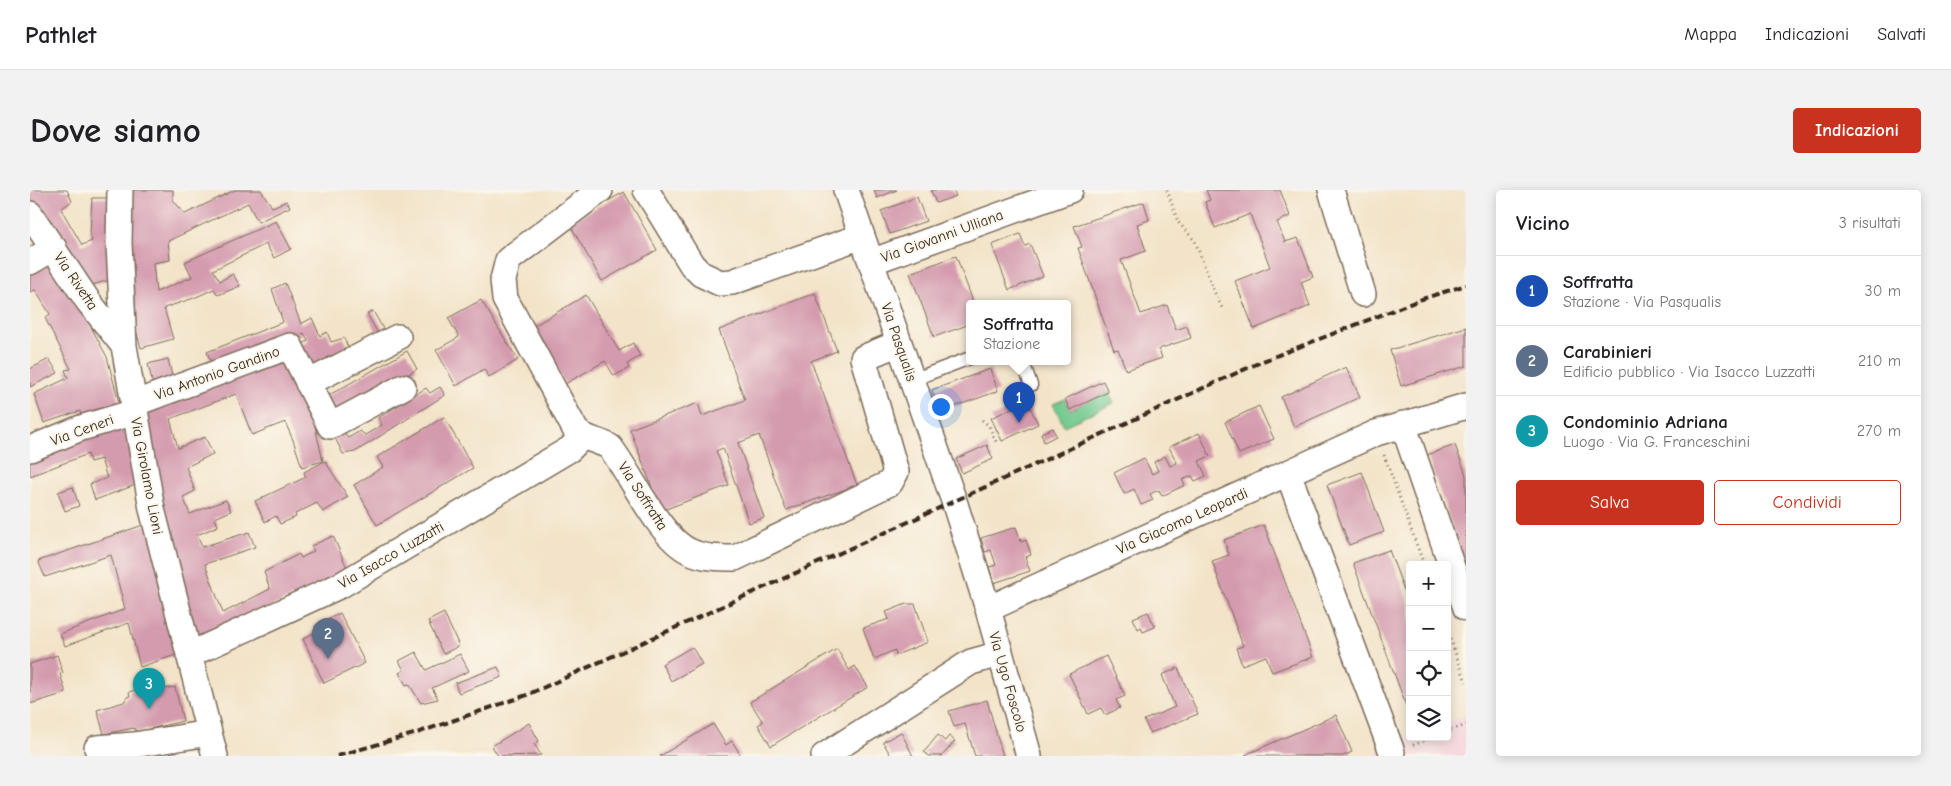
<!DOCTYPE html>
<html lang="it">
<meta charset="utf-8">
<style>
:root{--surface:#fff;--page:#f2f2f2;--text:#202124;--muted:#757577;--line:#e0e0e0;--accent:#c8321e}
body{margin:0;font-family:"Comic Neue",sans-serif;background:var(--page);color:var(--text)}
.controls{position:absolute;right:15px;bottom:15px;display:grid;overflow:hidden;border-radius:5px;box-shadow:0 2px 12px #0003}
.controls button{width:45px;height:45px;display:grid;place-items:center;padding:0;border:0;border-bottom:1px solid var(--line);background:var(--surface);color:var(--text);font:25px sans-serif}
.you{position:absolute;left:910px;top:216px;width:18px;height:18px;margin:-12px;border:4px solid #fff;border-radius:50%;background:#1a73e8;box-shadow:0 0 0 8px #1a73e833}
.badge{display:grid;place-items:center;width:32px;height:32px;border-radius:50%;background:var(--accent);color:#fff;font-size:16px;font-weight:700}
.pin{position:absolute;translate:-50% -41px;filter:drop-shadow(0 1px 2px #0008)}
.pin::after{content:'';position:absolute;top:26px;width:18px;height:15px;background:inherit;clip-path:polygon(0 0,100% 0,50% 100%)}
.popup{position:absolute;left:936px;top:110px;width:105px;height:65px;box-sizing:border-box;display:grid;place-content:center;border-radius:5px;background:var(--surface);filter:drop-shadow(0 1px 4px #0005);font-size:16px;white-space:nowrap;color:var(--muted)}
.popup b{font-size:19px;color:var(--text)}
.popup::after{content:'';position:absolute;left:50%;top:100%;margin-left:-10px;border:10px solid transparent;border-top-color:var(--surface)}
.list{margin:0;padding:0;list-style:none}
h2{display:flex;justify-content:space-between;align-items:center;height:65px;margin:0;padding:0 20px;font-size:21px}
h2 small{font-size:16px;font-weight:400;color:var(--muted)}
.list li{display:grid;grid-template-columns:32px 1fr auto;gap:15px;align-items:center;box-sizing:border-box;height:70px;padding:0 20px;border-top:1px solid var(--line)}
.list b{display:block;font-size:19px;white-space:nowrap}
.list p{margin:0;font-size:16px;white-space:nowrap;color:var(--muted)}
.list em{font-size:16px;font-style:normal;color:var(--muted)}
.actions{display:flex;gap:10px;padding:15px 20px}
.actions a{flex:1;padding:11px 0;border:1px solid var(--accent);border-radius:5px;text-align:center;font-size:18px;color:var(--accent)}
.actions .main{background:var(--accent);color:#fff}
.icon{flex:none;width:28px;height:28px;fill:none;stroke:currentColor;stroke-width:2;stroke-linecap:round;stroke-linejoin:round}
.map{position:relative;flex:none;width:1436px;height:566px;overflow:hidden;border-radius:5px}
header{display:flex;align-items:center;gap:30px;box-sizing:border-box;height:70px;padding:0 25px;background:var(--surface);border-bottom:1px solid var(--line)}
header strong{font-size:24px}
nav{display:flex;gap:28px;margin-inline-start:auto;font-size:18px}
.intro{display:flex;align-items:center;justify-content:space-between;box-sizing:border-box;height:120px;padding:0 30px}
h1{margin:0;font-size:35px}
.button{padding:12px 22px;border-radius:5px;background:var(--accent);color:#fff;font-size:18px;font-weight:700}
main{display:flex;gap:30px;padding:0 30px}
aside{flex:1;background:var(--surface);border-radius:5px;box-shadow:0 2px 12px #0003}
.map>svg:first-child{display:block}
.built{fill:#f5cfda}
.green{fill:#71c98f;stroke:#567a56}
.building{fill:#d49baf}
.lines{fill:none;stroke-linecap:round;stroke-linejoin:round}
.service-casing{stroke:#7b6b5a;stroke-width:15}
.minor-casing{stroke:#7b6b5a;stroke-width:28}
.path{stroke:#7b6b5a;stroke-width:3;stroke-dasharray:1 4;stroke-linecap:butt}
.service{stroke:#fff;stroke-width:12}
.minor{stroke:#fff;stroke-width:25}
.rail{stroke:#3b2a1e;stroke-width:4;stroke-dasharray:8 4;stroke-linecap:butt}
.labels{text-anchor:middle;dominant-baseline:central;stroke-width:4;stroke-linejoin:round;paint-order:stroke}
.street-label{font-size:15px;fill:#3b2a1e;stroke:#fbf7ec}
</style>
<header>
<strong>Pathlet</strong>
<nav><a>Mappa</a><a>Indicazioni</a><a>Salvati</a></nav>
</header>
<div class="intro"><h1>Dove siamo</h1><a class="button">Indicazioni</a></div>
<main>
<div class="map">
<svg width="1436" height="566" viewBox="0 0 1436 566">
<rect width="100%" height="100%" fill="#fbf7ec"/>
<filter id="ink" filterUnits="userSpaceOnUse"><feTurbulence type="fractalNoise" baseFrequency=".02" numOctaves="2"/><feDisplacementMap in="SourceGraphic" scale="10" xChannelSelector="R" yChannelSelector="G"/><feConvolveMatrix kernelMatrix="1 2 1 2 8 2 1 2 1" color-interpolation-filters="sRGB"/></filter>
<filter id="wash" filterUnits="userSpaceOnUse"><feTurbulence type="fractalNoise" baseFrequency=".0096" numOctaves="4" result="noise"/><feDisplacementMap in="SourceGraphic" scale="20" xChannelSelector="R" yChannelSelector="G"/><feGaussianBlur stdDeviation="1.12" result="paint"/><feColorMatrix in="noise" values="0 0 0 0 0 0 0 0 0 0 0 0 0 0 0 0 0 1.4 0 .05"/><feComposite in="paint" operator="in"/></filter>
<g filter="url(#wash)">
<rect width="100%" height="100%" fill="#f3e4c9"/>
<path class="built" d="M1436 526V566H1343L1369 549 1380 546V547H1417V532Z"/>
<path class="green" d="M1078 202 1084 213 1034 236 1023 214 1035 209 1040 220Z"/>
<g id="blocks">
<path class="building" d="M0 0H37L42 11 31 19 52 55 62 51 60 44 62 8H79V90L59 96 31 59 0 9Z
M97 0H143V10L155 24 205 0H231L242 17 257 11 260 17 228 32 218 13 138 51 140 70 123 73 126 102 162 87 155 72 246 31 261 59 244 68 236 54 183 80 190 91 203 84 210 96 188 105 184 99 164 108 134 118 143 149 111 158 98 111Z
M844 0H867L847 8Z
M902 0H923L926 6 906 13 901 1Z
M1176 0H1250L1260 26 1247 32 1255 52 1268 48 1283 87 1271 92 1280 116 1224 139 1205 91 1240 77 1220 24 1185 38 1175 12 1180 10Z
M594 2 627 60 572 91 539 33Z
M887 7 896 31 860 44 851 21Z
M1114 12 1119 30 1107 34 1116 61 1091 70 1111 124 1137 115 1146 140 1157 136 1161 148 1129 159 1132 168 1096 180 1088 159 1084 160 1048 58 1052 57 1044 36Z
M990 44 995 56 1000 54 1013 86 979 100 962 55Z
M926 66 944 114H940V134L904 147 880 83Z
M26 71 77 167 91 220 53 232 50 221 14 233 4 204 38 188 35 180 41 179 15 128 20 124 5 100 0 102V85Z
M255 93 271 134 282 128 290 146 297 142 301 152 314 148 319 160 297 167 298 171 277 178 266 158 278 151 274 143 184 179 177 162 253 132 242 99Z
M785 103 807 161 781 171 827 295 756 320 729 245 708 253 734 328 719 333 693 258 686 261 699 295 631 321 600 239 668 213 672 226 715 210 689 140Z
M556 105 589 161 603 153 610 166 597 174 599 178 584 186 575 171 535 194 502 137Z
M451 110 488 170 459 187 454 179 426 196 406 160 429 147 418 128Z
M343 121 356 144 350 147 337 124Z
M1436 137V176L1371 196 1360 160Z
M377 161 387 179 341 207 304 226 294 208Z
M257 166 286 221 280 224 284 232 293 271 272 277 263 250 255 232 222 245 206 204 140 229 148 258 175 247 183 264 156 277 165 301 153 307 160 324 196 310 201 321 185 328 188 336 167 345 172 357 219 342 225 357 175 374 193 423 240 399 234 382 269 364 271 368 284 361 281 356 303 346 318 380 166 453 134 343 115 221Z
M19 169 28 183 0 197V179Z
M138 169 144 194 124 199 118 174Z
M1316 177 1330 207 1264 237 1251 207Z
M960 179 968 201 910 222 902 200Z
M1073 191 1078 202 1040 220 1035 209Z
M410 197 415 205 325 262 313 264 303 244 314 242 318 248 330 241 335 245 352 235 348 228 396 198 400 203Z
M997 211 1008 234 972 251 961 228Z
M1229 216 1244 249 1209 264 1195 232Z
M414 227 443 278 347 335 324 295 353 277 347 267Z
M93 230 108 294 65 310 60 294 77 288 71 269 60 272 58 264 0 286V264Z
M1023 238 1026 246 1014 252 1011 243Z
M1169 243 1180 266 1169 271 1176 286 1165 291 1162 286 1152 290 1155 295 1132 306 1129 300 1120 304 1123 310 1111 315 1104 299 1094 304 1084 283 1114 268 1122 284 1128 281 1124 272 1135 266 1140 276 1147 273 1139 257Z
M957 255 963 269 932 283 926 269Z
M1425 255 1436 285V376L1397 265Z
M295 271 318 307 293 322 287 313 265 324 266 327 250 334 246 326 235 332 225 311 276 287 274 282Z
M1332 282 1354 342 1319 355 1297 295Z
M43 297 49 316 35 321 28 302Z
M119 333 152 463 110 477 99 433 35 456 30 444 95 419 81 365 15 387 8 371Z
M1234 335 1283 467 1242 482 1236 466 1212 475 1206 458 1213 456 1182 371 1199 365 1194 350Z
M986 337 991 352 996 350 1001 365 995 367 1000 381 964 393 959 377 966 375 961 360 955 362 951 348Z
M1359 360 1380 416V526L1323 373Z
M876 414H885L898 452 866 465 865 460 844 469 833 438 859 429 856 422Z
M1118 422 1125 437 1113 442 1111 437 1108 439 1103 428Z
M310 423 335 473 294 493 273 449 287 441 285 436Z
M414 423 429 456 413 464 398 431Z
M662 457 672 474 641 491 632 474Z
M807 459 819 480 825 476 838 497 741 556 728 535 733 532 720 512Z
M386 462 396 480 430 464 439 481 402 498 408 509 391 513 379 494 376 495 369 483 374 480 369 471Z
M27 465 33 483 30 484 36 503 0 514V474Z
M1076 466 1095 506 1086 510 1090 518 1075 525 1071 518 1058 524 1039 484Z
M468 477 472 487 429 503 425 493Z
M1148 478 1168 524 1120 543 1114 530 1145 517 1132 485Z
M116 497 117 502 145 497 153 531 107 542 104 538 74 544 67 520 94 512 97 507 100 506 99 502Z
M957 510 962 528 973 566H945L935 534 924 537 919 521Z
M1306 525 1322 562 1313 566H1216L1215 565Z
M499 533 509 551 504 554 511 565 468 566 462 556Z
M683 534 696 555 702 551 711 566H630Z
M871 542 883 566H861L853 552Z
M908 545 915 551 919 546 925 551 912 566H899L894 562Z"/>
</g>
</g>
<g filter="url(#ink)">
<use href="#blocks" fill-opacity="0" stroke="#7b6b5a" stroke-width="1"/>
<g class="lines">
<g class="service-casing">
<path id="service" d="M993 172 1001 195
M882 190 940 168"/>
</g>
<g class="minor-casing">
<path id="minor" d="M90 0 89 54 94 156 122 319 185 566
M570 0 478 70 473 90 475 109 546 241C556 250 568 250 580 257 601 284 629 347 659 361 673 368 690 368 705 368L860 293 866 282 833 168 869 153
M616 0 662 75 671 84 690 93 702 92 832 46
M816 0 924 311 958 419 999 566
M1301 0 1333 104
M0 24 58 111 94 156
M0 72 24 58
M841 72 1040 0
M278 193 368 147
M103 214 260 156 300 236 373 197
M1373 234 1436 418
M0 259 51 238 105 222
M1258 283 1362 562
M958 419 1346 243 1436 216
M159 465 311 395 540 259 552 247
M67 558 104 555 179 543
M794 566 941 472 970 464"/>
</g>
<path class="path" d="M1137 0 1148 32 1165 51 1183 99 1193 120
M952 230 959 236 967 254
M1354 265 1394 375
M1417 440 1436 492
M1417 542 1436 535
M1383 555 1403 547"/>
<use href="#service" class="service"/>
<use href="#minor" class="minor"/>
<path class="rail" d="M307 566 387 543 497 505 1233 171 1392 109 1436 95"/>
</g>
</g>
<g class="labels">
<g class="street-label">
<text transform="translate(912 46) rotate(-20)">Via Giovanni Ulliana</text>
<text transform="translate(46 91) rotate(56)">Via Rivetta</text>
<text transform="translate(869 152) rotate(71)">Via Pasqualis</text>
<text transform="translate(187 183) rotate(-20)">Via Antonio Gandino</text>
<text transform="translate(52 240) rotate(-20)">Via Ceneri</text>
<text transform="translate(117 286) rotate(79)">Via Girolamo Lioni</text>
<text transform="translate(613 306) rotate(57)">Via Soffratta</text>
<text transform="translate(1152 331) rotate(-24)">Via Giacomo Leopardi</text>
<text transform="translate(361 365) rotate(-30)">Via Isacco Luzzatti</text>
<text transform="translate(978 492) rotate(74)">Via Ugo Foscolo</text>
</g>
</g>
</svg>
<div class="controls">
<button>+</button>
<button>−</button>
<button><svg class="icon" aria-label="locate" viewBox="0 0 24 24"><circle cx="12" cy="12" r="6"/><path d="M12 2v4M12 18v4M2 12h4M18 12h4"/></svg></button>
<button><svg class="icon" aria-label="layers" viewBox="0 0 24 24"><path d="M12 4l9 5-9 5-9-5zM3 14l9 5 9-5"/></svg></button>
</div>
<div class="you"></div>
<div class="pin badge" style="left:989px;top:233px;background:#1a4fb4">1</div>
<div class="popup"><b>Soffratta</b>Stazione</div>
<div class="pin badge" style="left:298px;top:469px;background:#5c6f8a">2</div>
<div class="pin badge" style="left:119px;top:519px;background:#0f9aa8">3</div>
</div>
<aside>
<h2>Vicino<small>3 risultati</small></h2>
<ul class="list">
<li><span class="badge" style="background:#1a4fb4">1</span><div><b>Soffratta</b><p>Stazione · Via Pasqualis</p></div><em>30 m</em></li>
<li><span class="badge" style="background:#5c6f8a">2</span><div><b>Carabinieri</b><p>Edificio pubblico · Via Isacco Luzzatti</p></div><em>210 m</em></li>
<li><span class="badge" style="background:#0f9aa8">3</span><div><b>Condominio Adriana</b><p>Luogo · Via G. Franceschini</p></div><em>270 m</em></li>
</ul>
<div class="actions"><a class="main">Salva</a><a>Condividi</a></div>
</aside>
</main>
